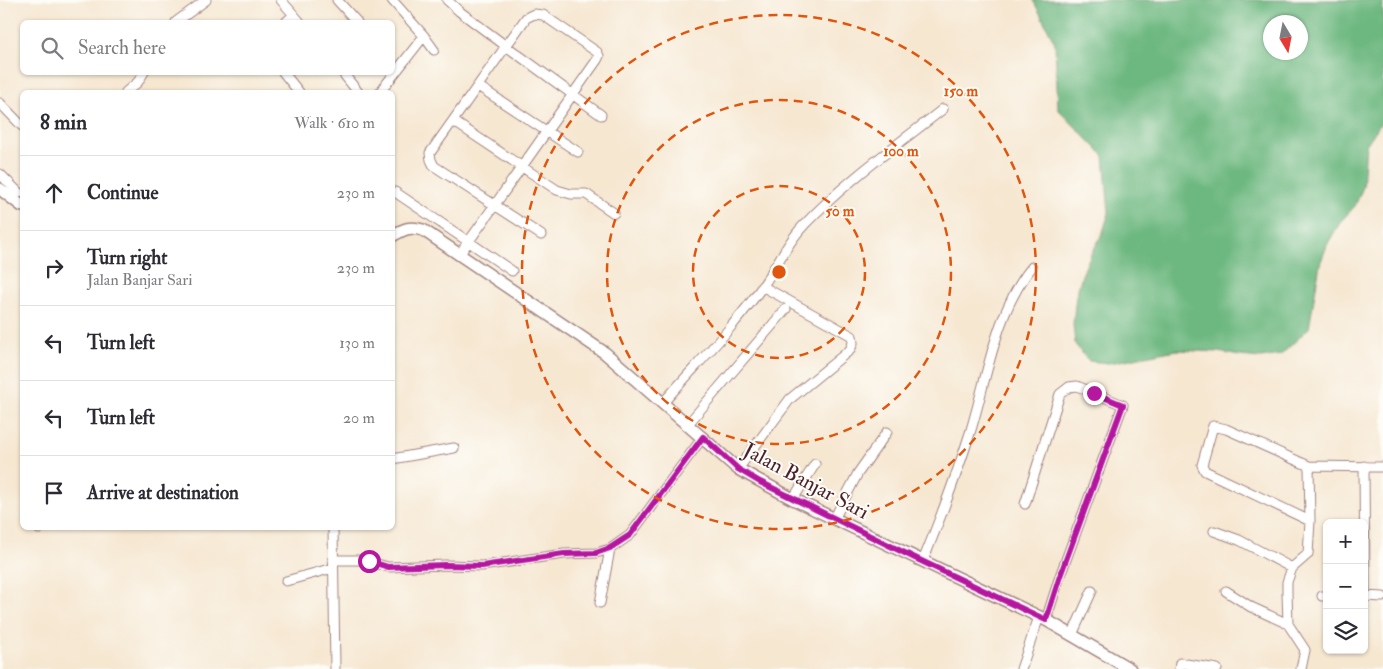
<!DOCTYPE html>
<meta charset="utf-8">
<style>
:root{--surface:#fff;--page:#f2f2f3;--text:#2b2b33;--muted:#7c7c81;--line:#e1e1e2}
body{margin:0;font-family:"IM FELL Double Pica",serif;background:var(--page);color:var(--text)}
.controls{position:absolute;right:15px;bottom:15px;display:grid;overflow:hidden;border-radius:8px;box-shadow:0 1px 4px #0004}
.controls button{width:45px;height:45px;display:grid;place-items:center;padding:0;border:0;border-bottom:1px solid var(--line);background:var(--surface);color:var(--text);font:25px sans-serif}
.compass{position:absolute;left:1263px;top:15px;width:45px;height:45px;border-radius:50%;background:var(--surface);box-shadow:0 1px 4px #0004;rotate:170deg}
.stop{position:absolute;width:15px;height:15px;margin:-11px;border:4px solid #b5179e;border-radius:50%;background:#fff}
.stop.end{background:#b5179e;border-color:#fff;box-shadow:0 1px 5px #0008}
.list{margin:0;padding:0;list-style:none}
h2{display:flex;justify-content:space-between;align-items:center;height:65px;margin:0;padding:0 20px;font-size:21px}
h2 small{font-size:16px;font-weight:400;color:var(--muted)}
.list li{display:grid;grid-template-columns:32px 1fr auto;gap:15px;align-items:center;box-sizing:border-box;height:75px;padding:0 20px;border-top:1px solid var(--line)}
.list b{display:block;font-size:19px;white-space:nowrap}
.list p{margin:0;font-size:16px;white-space:nowrap;color:var(--muted)}
.list em{font-size:16px;font-style:normal;color:var(--muted)}
.icon{flex:none;width:28px;height:28px;fill:none;stroke:currentColor;stroke-width:2;stroke-linecap:round;stroke-linejoin:round}
.map{position:relative;flex:none;width:1383px;height:669px;overflow:hidden}
.search{position:absolute;background:var(--surface);box-shadow:0 1px 4px #0004;left:20px;top:20px;width:375px;height:55px;display:flex;align-items:center;gap:12px;box-sizing:border-box;padding:0 18px;border-radius:8px;color:var(--muted);font-size:19px}
.panel{position:absolute;background:var(--surface);box-shadow:0 1px 4px #0004;left:20px;top:90px;width:375px;height:440px;border-radius:8px}
.map>svg:first-child{display:block}
.forest{fill:#6db880;stroke:#5c6c56;fill-rule:evenodd}
.lines{fill:none;stroke-linecap:round;stroke-linejoin:round}
.minor-casing{stroke:#a0837e;stroke-width:11}
.tertiary-casing{stroke:#a0837e;stroke-width:14}
.minor{stroke:#fff;stroke-width:9}
.tertiary{stroke:#fff;stroke-width:11}
.route{stroke:#b5179e;stroke-width:6}
.ring{fill:none;stroke:#e0560e;stroke-width:2.5;stroke-dasharray:9 6}
.labels{text-anchor:middle;dominant-baseline:central;stroke-width:4;stroke-linejoin:round;paint-order:stroke}
.street-label{font-size:21px;fill:#4a1f2b;stroke:#fdfcf7}
.centre{fill:#e0560e;stroke:#fdfcf7;stroke-width:2.5}
.ring-label{font-size:15px;text-anchor:middle;font-weight:bold;fill:#e0560e;stroke:#fdfcf7;stroke-width:4;stroke-linejoin:round;paint-order:stroke}
</style>
<div class="map">
<svg width="1383" height="669" viewBox="0 0 1383 669">
<rect width="100%" height="100%" fill="#fdfcf7"/>
<filter id="ink" filterUnits="userSpaceOnUse"><feTurbulence type="fractalNoise" baseFrequency=".02" numOctaves="2"/><feDisplacementMap in="SourceGraphic" scale="10" xChannelSelector="R" yChannelSelector="G"/><feConvolveMatrix kernelMatrix="1 2 1 2 8 2 1 2 1" color-interpolation-filters="sRGB"/></filter>
<filter id="wash" filterUnits="userSpaceOnUse"><feTurbulence type="fractalNoise" baseFrequency=".0096" numOctaves="4" result="noise"/><feDisplacementMap in="SourceGraphic" scale="20" xChannelSelector="R" yChannelSelector="G"/><feGaussianBlur stdDeviation="1.12" result="paint"/><feColorMatrix in="noise" values="0 0 0 0 0 0 0 0 0 0 0 0 0 0 0 0 0 1.4 0 .05"/><feComposite in="paint" operator="in"/></filter>
<g filter="url(#wash)">
<rect width="100%" height="100%" fill="#f6e7d1"/>
<path class="forest" d="M1033 0H1383V120L1366 145 1363 187 1355 206 1341 221 1328 243 1320 264 1309 328 1281 355 1261 358 1240 356 1218 352 1176 350 1109 363 1088 361 1075 344 1073 324 1076 296 1082 275 1091 254 1102 235 1109 213 1104 156 1058 109 1055 43ZM1270 22H1300V52H1270Z"/>
</g>
<g filter="url(#ink)">
<g class="lines">
<g class="minor-casing">
<path id="minor" d="M281 0 300 22
M337 0 357 22
M447 0 459 11 506 46 601 115
M176 22 206 0
M286 22 294 15
M424 36 434 50
M283 72 299 92
M342 72 358 92
M478 86 578 152
M126 92 138 82 144 72
M380 92 424 36 392 0
M0 103 22 126
M453 121 557 190 571 194H586L614 213
M0 174 19 193
M395 192 512 271
M459 255C506 190 551 125 597 60L599 56 597 52 543 15 534 14 526 18 430 153 431 160 434 166 541 235
M663 403C696 365 733 328 762 287 777 266 787 242 805 224 846 181 896 146 943 109
M688 424 786 309
M392 459 454 448
M1364 466 1365 596
M738 469 790 399 850 350 853 343 852 336 762 286
M793 499 815 464
M1025 504 1060 394 1069 387 1077 386 1123 405 1060 576 1046 620
M834 519 858 473 887 432
M1310 521 1205 471 1202 465 1213 426 1226 429 1309 466 1383 467
M333 528 335 669
M39 529V528
M1214 531 1239 540 1292 568
M333 560H363L388 567 446 565 482 566 564 554 596 553 610 549 630 535 703 437
M923 561C940 519 956 477 970 433 987 379 995 312 1032 267
M286 581 333 568
M1226 591 1251 607 1288 624
M1322 596H1327
M1364 596 1383 597
M600 603 610 549
M1072 635 1092 591
M1021 669 1039 617
M1179 669 1180 663 1217 669
M1301 669 1305 650 1288 624 1287 593V582L1292 568 1308 554 1310 521 1309 466"/>
</g>
<g class="tertiary-casing">
<path id="tertiary" d="M0 189 22 206
M392 236C404 229 409 226 423 230L605 353 738 469 793 499 1046 620 1130 669"/>
</g>
<use href="#minor" class="minor"/>
<use href="#tertiary" class="tertiary"/>
</g>
</g>
<g class="lines" filter="url(#ink)">
<path class="route" d="M369 561 388 567 446 565 482 566 564 554 596 553 610 548 630 535 703 437 738 469 760 482 915 558 1046 620 1060 576 1123 405 1094 393"/>
</g>
<g class="ring">
<circle cx="779" cy="272" r="86"/>
<circle cx="779" cy="272" r="172"/>
<circle cx="779" cy="272" r="257"/>
</g>
<g class="labels">
<g class="street-label">
<text transform="translate(806 481) rotate(28)">Jalan Banjar Sari</text>
</g>
</g>
<circle cx="779" cy="272" r="8" class="centre"/>
<g class="ring-label">
<text x="961" y="96">150 m</text>
<text x="901" y="156">100 m</text>
<text x="840" y="216">50 m</text>
</g>
</svg>
<div class="controls">
<button>+</button>
<button>−</button>
<button><svg class="icon" aria-label="layers" viewBox="0 0 24 24"><path d="M12 4l9 5-9 5-9-5zM3 14l9 5 9-5"/></svg></button>
</div>
<svg class="compass" viewBox="-18 -18 36 36"><path d="M0-13l5 13h-10z" fill="#e53935"/><path d="M0 13l5-13h-10z" fill="#7c7c81"/></svg>
<div class="stop" style="left:369px;top:561px"></div>
<div class="stop end" style="left:1094px;top:393px"></div>
<div class="search"><svg class="icon" aria-label="search" viewBox="0 0 24 24"><circle cx="10" cy="10" r="6"/><path d="M15 15l6 6"/></svg>Search here</div>
<section class="panel">
<h2>8 min<small>Walk · 610 m</small></h2>
<ul class="list">
<li><svg class="icon" aria-label="ahead" viewBox="0 0 24 24"><path d="M12 20V5M6 11l6-6 6 6"/></svg><div><b>Continue</b></div><em>230 m</em></li>
<li><svg class="icon" aria-label="right" viewBox="0 0 24 24"><path d="M7 20v-9h11M14 6l5 5-5 5"/></svg><div><b>Turn right</b><p>Jalan Banjar Sari</p></div><em>230 m</em></li>
<li><svg class="icon" aria-label="left" viewBox="0 0 24 24"><path d="M17 20v-9H6M10 6l-5 5 5 5"/></svg><div><b>Turn left</b></div><em>130 m</em></li>
<li><svg class="icon" aria-label="left" viewBox="0 0 24 24"><path d="M17 20v-9H6M10 6l-5 5 5 5"/></svg><div><b>Turn left</b></div><em>20 m</em></li>
<li><svg class="icon" aria-label="arrive" viewBox="0 0 24 24"><path d="M6 21V4h12l-3 4 3 4H6"/></svg><div><b>Arrive at destination</b></div></li>
</ul>
</section>
</div>
